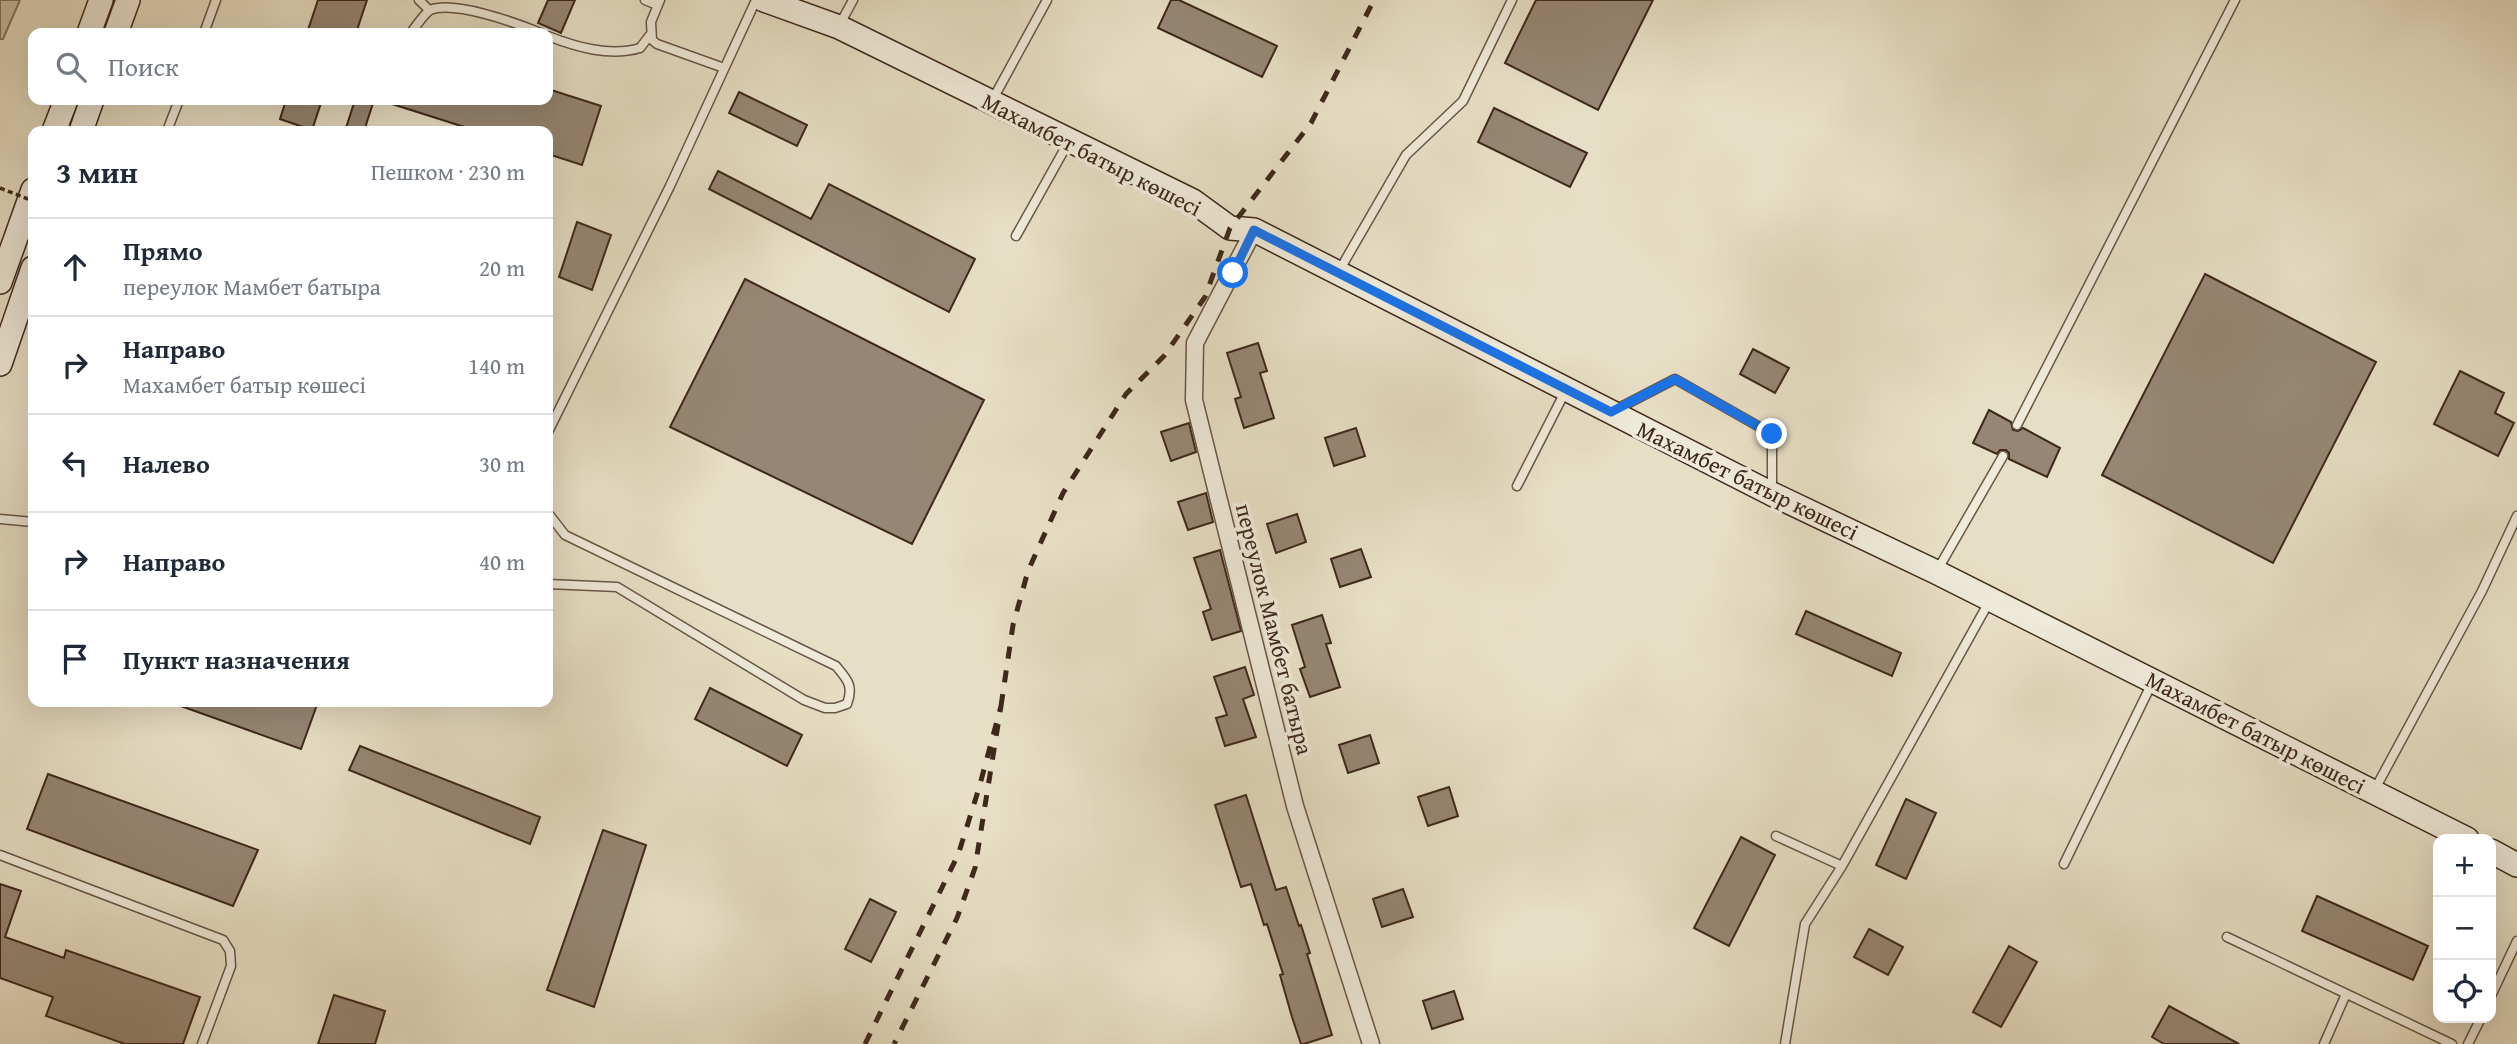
<!DOCTYPE html>
<html lang="ru">
<meta charset="utf-8">
<style>
:root{--surface:#fff;--page:#f2f2f3;--text:#1f2937;--muted:#747a83;--line:#e0e1e3}
body{margin:0;font-family:"Gentium Book Plus",serif;background:var(--page);color:var(--text)}
.controls{position:absolute;right:21px;bottom:21px;display:grid;overflow:hidden;border-radius:14px;box-shadow:0 7px 28px #0002}
.controls button{width:63px;height:63px;display:grid;place-items:center;padding:0;border:0;border-bottom:2px solid var(--line);background:var(--surface);color:var(--text);font:35px sans-serif}
.stop{position:absolute;width:21px;height:21px;margin:-16px;border:5px solid #1a73e8;border-radius:50%;background:#fff}
.stop.end{background:#1a73e8;border-color:#fff;box-shadow:0 2px 7px #0008}
.list{margin:0;padding:0;list-style:none}
h2{display:flex;justify-content:space-between;align-items:center;height:91px;margin:0;padding:0 28px;font-size:30px}
h2 small{font-size:23px;font-weight:400;color:var(--muted)}
.list li{display:grid;grid-template-columns:46px 1fr auto;gap:21px;align-items:center;box-sizing:border-box;height:98px;padding:0 28px;border-top:2px solid var(--line)}
.list b{display:block;font-size:26px;white-space:nowrap}
.list p{margin:0;font-size:23px;white-space:nowrap;color:var(--muted)}
.list em{font-size:23px;font-style:normal;color:var(--muted)}
.icon{flex:none;width:38px;height:38px;fill:none;stroke:currentColor;stroke-width:2;stroke-linecap:round;stroke-linejoin:round}
.map{position:relative;flex:none;width:2517px;height:1044px;overflow:hidden}
.search{position:absolute;background:var(--surface);box-shadow:0 7px 28px #0002;left:28px;top:28px;width:525px;height:77px;display:flex;align-items:center;gap:18px;box-sizing:border-box;padding:0 24px;border-radius:14px;color:var(--muted);font-size:26px}
.panel{position:absolute;background:var(--surface);box-shadow:0 7px 28px #0002;left:28px;top:126px;width:525px;height:581px;border-radius:14px}
.map>svg:first-child{display:block}
.green{fill:#cac0a8;stroke:#847462;stroke-width:2}
.building{fill:#968774;stroke:#3e281c;stroke-width:2}
.lines{fill:none;stroke-linecap:round;stroke-linejoin:round}
.lane-casing{stroke:#685646;stroke-width:11}
.street-casing{stroke:#685646;stroke-width:19}
.secondary-casing{stroke:#3e281c;stroke-width:26}
.lane{stroke:#efead9;stroke-width:8}
.street{stroke:#efead9;stroke-width:16}
.secondary{stroke:#efead9;stroke-width:23}
.rail{stroke:#3e281c;stroke-width:5;stroke-dasharray:12 12;stroke-linecap:butt}
.path-bridge{stroke:#3e281c;stroke-width:3.5;stroke-dasharray:5 3.5;stroke-linecap:butt}
.route{stroke:#1a73e8;stroke-width:9}
.labels{text-anchor:middle;dominant-baseline:central;stroke-width:7;stroke-linejoin:round;paint-order:stroke}
.street-label{font-size:23px;fill:#3e281c;stroke:#efead9}
</style>
<div class="map">
<svg width="2517" height="1044" viewBox="0 0 2517 1044">
<rect width="100%" height="100%" fill="#e7dfc5"/>
<filter id="stains"><feTurbulence type="fractalNoise" baseFrequency=".00286" numOctaves="4"/><feColorMatrix values="0 0 0 0 .2 0 0 0 0 .09 0 0 0 0 .02 0 0 0 .5 -.17"/></filter>
<radialGradient id="worn" r=".72"><stop offset=".6" stop-color="#630" stop-opacity="0"/><stop offset="1" stop-color="#630" stop-opacity=".3"/></radialGradient>
<path class="green" d="M0 0H20L3 39H0Z"/>
<path class="building" d="M318 0H367L356 33H307Z
M548 0H575L561 33 538 23Z
M1171 0H1179L1277 46 1262 77 1158 28Z
M1536 0H1653L1598 110 1505 63Z
M548 89 601 106 582 165 548 154V131H477L389 103 390 100H548Z
M739 92 807 125 797 146 729 113Z
M286 100H322L312 130 280 119Z
M355 100H374L364 131H345Z
M1494 108 1587 153 1570 187 1478 142Z
M718 171 811 219 829 184 975 259 949 312 709 189Z
M577 222 611 235 592 290 559 277Z
M2205 274 2376 362 2273 563 2102 475Z
M745 279 984 400 912 544 670 427Z
M1258 343 1267 371 1260 373 1274 418 1244 428 1235 399 1241 397 1227 353Z
M1753 349 1789 368 1775 393 1740 374Z
M2460 371 2504 393 2495 413 2514 423 2498 456 2434 424Z
M1989 410 2011 422 2013 430 2018 431 2023 428 2060 448 2047 477 2009 459V453L2006 450H2000L1997 454 1973 443Z
M1189 423 1196 452 1171 461 1161 432Z
M1356 428 1365 456 1334 466 1325 438Z
M1206 493 1213 522 1188 530 1178 502Z
M1297 514 1306 542 1276 553 1267 524Z
M1361 549 1371 577 1340 587 1331 559Z
M1220 550 1241 631 1212 640 1203 612 1211 609 1194 558Z
M1806 611 1901 653 1892 676 1796 634Z
M1322 615 1331 643 1326 644 1340 687 1310 697 1300 669 1305 667 1292 625Z
M1245 667 1254 695 1243 699 1256 737 1225 746 1216 718 1227 715 1214 677Z
M710 688 802 735 787 766 695 719Z
M176 702H318L301 749 175 704Z
M1370 735 1379 763 1348 773 1339 745Z
M360 746 540 817 530 844 349 770Z
M48 774 258 850 233 906 27 829Z
M1449 787 1458 816 1428 826 1418 797Z
M1246 795 1276 890 1286 887 1299 926 1301 925 1310 953 1307 954 1332 1035 1304 1044H1301L1292 1017 1280 975 1283 974 1267 924 1264 925 1251 884 1241 887 1215 805Z
M1906 799 1936 813 1906 879 1876 865Z
M603 830 646 845 594 1007 547 990Z
M1741 837 1775 855 1729 946 1694 928Z
M0 884 21 891 5 937 64 958 66 950 200 997 183 1044H125L46 1016 53 997 0 978Z
M1403 889 1413 917 1382 927 1373 899Z
M2317 896 2428 946 2413 980 2302 931Z
M870 899 896 912 871 962 845 949Z
M1869 929 1903 947 1888 975 1854 957Z
M2009 946 2037 962 2001 1027 1973 1012Z
M1454 991 1463 1019 1432 1029 1423 1001Z
M334 995 385 1011 375 1044H318Z
M2169 1006 2239 1044H2164L2152 1037Z"/>
<g class="lines">
<g class="lane-casing">
<path id="lane" d="M419 0 429 10
M645 0 657 5
M660 0 651 22 652 40 657 44 724 68
M840 24 853 0
M412 31C418 24 423 15 430 10 454 0 516 23 541 33
M204 33 216 0
M548 36C576 47 610 57 640 48L650 35
M993 99 1047 0
M167 131 179 100
M1016 236 1068 143
M1339 271 1406 155 1463 101 1512 0
M1617 409 1675 379 1772 434V491
M2017 425 2235 0
M548 432 670 186 756 0
M1517 486 1565 392
M548 513 565 535 836 666C847 679 854 686 847 704L835 708H825L804 700 617 587 548 584
M0 519 33 522
M1938 569 2003 456
M2375 789 2482 591 2517 516
M1776 836 1842 866
M0 855 223 940 230 951 231 966 202 1044
M2064 864 2152 683
M2227 937 2452 1044
M2491 996 2517 941
M1785 1044 1805 924 1842 866 1989 602
M2324 1044 2346 994
M2468 1044 2481 1018"/>
</g>
<g class="street-casing">
<path id="street" d="M1254 230 1195 343 1194 400 1295 806 1371 1044"/>
</g>
<g class="secondary-casing">
<path id="secondary" d="M764 0 839 27 1193 201 1230 228 1254 230 1772 494 1936 572 2467 839
M89 33 101 0
M116 33 128 0
M54 131 66 100
M81 131 92 100
M0 282 33 190
M0 364 33 268
M2491 851 2517 865"/>
</g>
<use href="#lane" class="lane"/>
<use href="#street" class="street"/>
<use href="#secondary" class="secondary"/>
<path class="rail" d="M1001 706 1013 625 1028 571 1063 493 1126 394 1164 356 1205 297 1230 228 1311 123 1374 0
M865 1044 958 855 979 788 1001 706 975 868 957 918 894 1044"/>
<path class="path-bridge" d="M0 188 33 201"/>
</g>
<g class="lines">
<path class="route" d="M1233 273 1254 230 1611 412 1675 379 1772 434"/>
</g>
<g class="labels">
<g class="street-label">
<text transform="translate(1092 154) rotate(27)">Махамбет батыр көшесі</text>
<text transform="translate(1748 480) rotate(26)">Махамбет батыр көшесі</text>
<text transform="translate(1275 629) rotate(76)">переулок Мамбет батыра</text>
<text transform="translate(2256 732) rotate(27)">Махамбет батыр көшесі</text>
</g>
</g>
<rect width="100%" height="100%" filter="url(#stains)"/>
<rect width="100%" height="100%" fill="url(#worn)"/>
</svg>
<div class="controls">
<button>+</button>
<button>−</button>
<button><svg class="icon" aria-label="locate" viewBox="0 0 24 24"><circle cx="12" cy="12" r="6"/><path d="M12 2v4M12 18v4M2 12h4M18 12h4"/></svg></button>
</div>
<div class="stop" style="left:1233px;top:273px"></div>
<div class="stop end" style="left:1772px;top:434px"></div>
<div class="search"><svg class="icon" aria-label="search" viewBox="0 0 24 24"><circle cx="10" cy="10" r="6"/><path d="M15 15l6 6"/></svg>Поиск</div>
<section class="panel">
<h2>3 мин<small>Пешком · 230 m</small></h2>
<ul class="list">
<li><svg class="icon" aria-label="ahead" viewBox="0 0 24 24"><path d="M12 20V5M6 11l6-6 6 6"/></svg><div><b>Прямо</b><p>переулок Мамбет батыра</p></div><em>20 m</em></li>
<li><svg class="icon" aria-label="right" viewBox="0 0 24 24"><path d="M7 20v-9h11M14 6l5 5-5 5"/></svg><div><b>Направо</b><p>Махамбет батыр көшесі</p></div><em>140 m</em></li>
<li><svg class="icon" aria-label="left" viewBox="0 0 24 24"><path d="M17 20v-9H6M10 6l-5 5 5 5"/></svg><div><b>Налево</b></div><em>30 m</em></li>
<li><svg class="icon" aria-label="right" viewBox="0 0 24 24"><path d="M7 20v-9h11M14 6l5 5-5 5"/></svg><div><b>Направо</b></div><em>40 m</em></li>
<li><svg class="icon" aria-label="arrive" viewBox="0 0 24 24"><path d="M6 21V4h12l-3 4 3 4H6"/></svg><div><b>Пункт назначения</b></div></li>
</ul>
</section>
</div>
